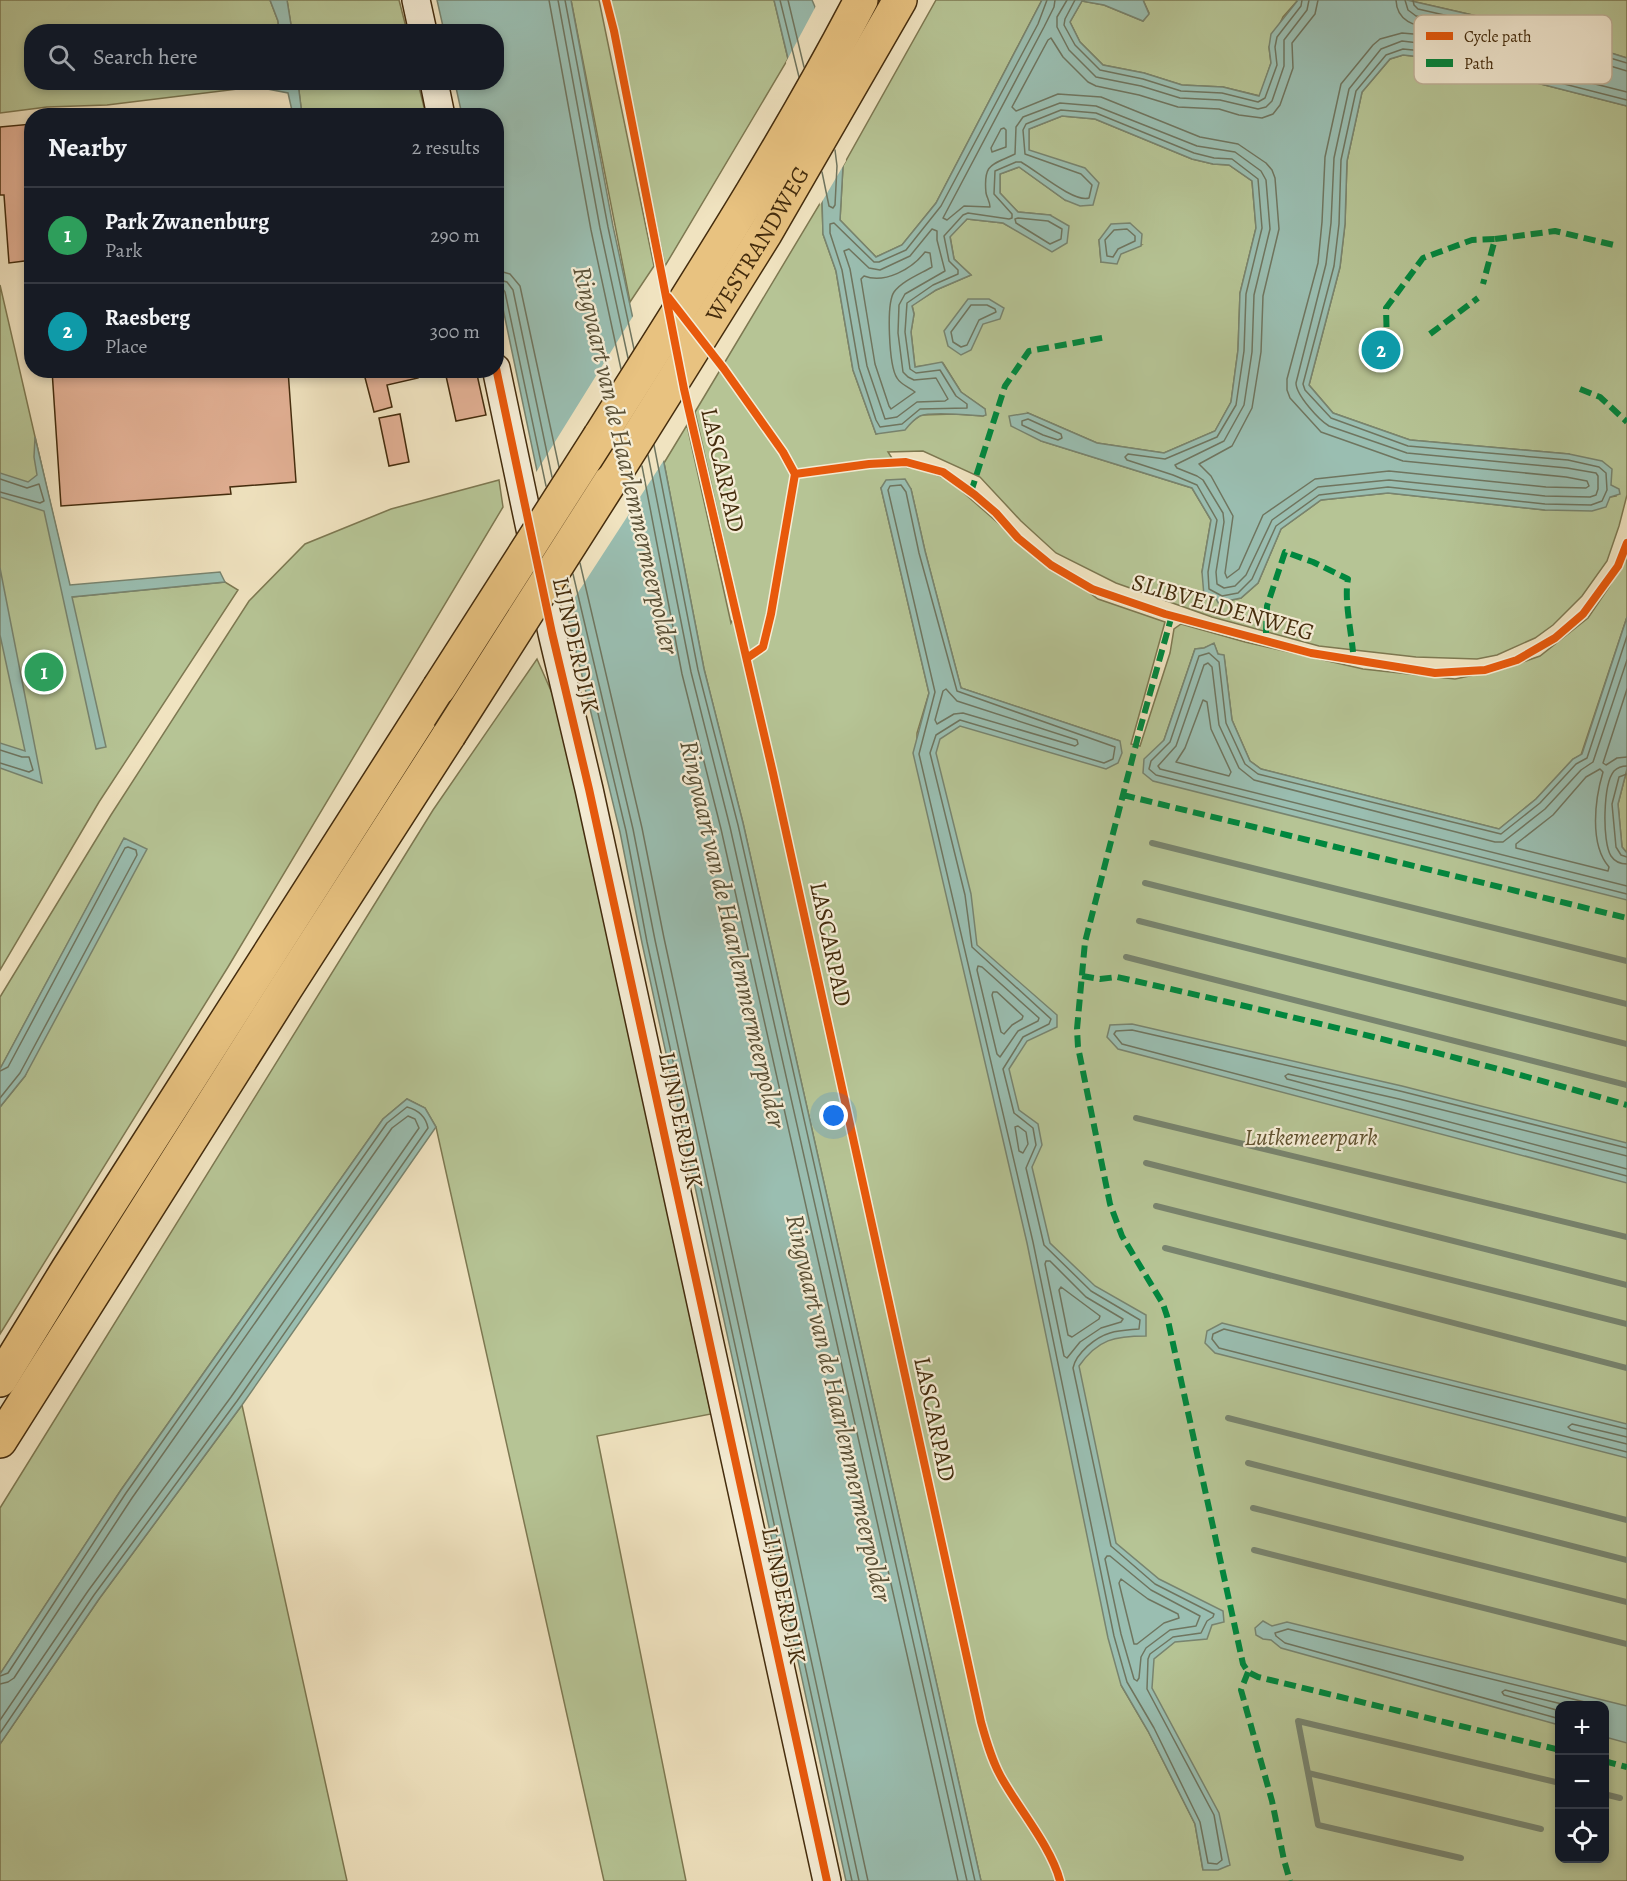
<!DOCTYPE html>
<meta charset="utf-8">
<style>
:root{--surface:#171b24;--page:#242831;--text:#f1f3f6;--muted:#9ea1a6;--line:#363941;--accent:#2563eb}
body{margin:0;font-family:Alegreya,serif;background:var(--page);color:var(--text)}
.controls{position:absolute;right:18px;bottom:18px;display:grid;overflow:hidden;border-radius:12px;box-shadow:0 3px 9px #0003}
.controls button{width:54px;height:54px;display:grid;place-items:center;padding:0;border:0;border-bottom:2px solid var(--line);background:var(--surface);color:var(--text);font:30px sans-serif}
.you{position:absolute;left:834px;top:1116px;width:21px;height:21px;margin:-15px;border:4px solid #fff;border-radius:50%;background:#1a73e8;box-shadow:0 0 0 9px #1a73e833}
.badge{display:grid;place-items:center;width:39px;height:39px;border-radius:50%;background:var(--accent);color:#fff;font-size:20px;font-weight:700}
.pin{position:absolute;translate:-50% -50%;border:3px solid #fff;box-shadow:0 2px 6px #0006}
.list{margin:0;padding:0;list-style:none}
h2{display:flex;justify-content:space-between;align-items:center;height:78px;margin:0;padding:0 24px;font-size:26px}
h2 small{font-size:20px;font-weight:400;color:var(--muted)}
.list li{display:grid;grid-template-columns:39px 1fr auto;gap:18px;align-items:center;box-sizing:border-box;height:96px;padding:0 24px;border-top:2px solid var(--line)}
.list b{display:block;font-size:22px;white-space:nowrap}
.list p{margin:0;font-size:20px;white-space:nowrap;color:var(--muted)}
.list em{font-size:20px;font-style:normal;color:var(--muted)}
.icon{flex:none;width:33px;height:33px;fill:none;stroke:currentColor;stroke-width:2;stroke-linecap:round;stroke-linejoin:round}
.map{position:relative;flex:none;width:1627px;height:1881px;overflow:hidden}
.search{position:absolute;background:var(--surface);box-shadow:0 3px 9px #0003;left:24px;top:24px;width:480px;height:66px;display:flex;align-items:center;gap:15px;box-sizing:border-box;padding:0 21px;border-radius:24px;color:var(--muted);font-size:22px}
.panel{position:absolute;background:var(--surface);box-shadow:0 3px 9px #0003;left:24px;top:108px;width:480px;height:270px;border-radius:24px}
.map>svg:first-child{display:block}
.green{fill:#b6c495;stroke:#7d7851;stroke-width:1.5;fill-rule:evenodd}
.water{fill:#9abeb1;stroke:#78846f;stroke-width:1.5}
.pier{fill:#f0e3c0}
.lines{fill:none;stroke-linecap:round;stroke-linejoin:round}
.shore{stroke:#6f755f;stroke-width:1.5}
.stream{stroke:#78846f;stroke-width:6}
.building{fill:#e1af93;stroke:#442c0d;stroke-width:1.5}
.secondary-casing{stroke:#442c0d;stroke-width:30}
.highway-casing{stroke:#442c0d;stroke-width:36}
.secondary{stroke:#f5edd6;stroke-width:27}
.highway{stroke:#e8c280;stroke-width:33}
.highway-bridge-casing{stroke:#442c0d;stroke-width:36;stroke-linecap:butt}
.highway-bridge{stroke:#e8c280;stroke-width:33}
.quiet{stroke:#00873e;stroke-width:6;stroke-dasharray:12 6;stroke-linecap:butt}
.cycleway-casing{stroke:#f5edd6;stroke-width:11}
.cycleway{stroke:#e8590c;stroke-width:8}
.labels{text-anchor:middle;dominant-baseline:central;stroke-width:4.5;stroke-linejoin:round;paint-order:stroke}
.street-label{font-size:24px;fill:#442c0d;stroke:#f5edd6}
.park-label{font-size:24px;font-style:italic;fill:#60522f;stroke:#f5edd6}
.water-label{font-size:26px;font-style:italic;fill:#5a5036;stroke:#f5edd6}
.key{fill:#f5edd6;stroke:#c0b39a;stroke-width:1.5}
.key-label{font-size:16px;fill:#442c0d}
</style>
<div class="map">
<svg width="1627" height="1881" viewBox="0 0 1627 1881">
<rect width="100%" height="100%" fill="#f0e3c0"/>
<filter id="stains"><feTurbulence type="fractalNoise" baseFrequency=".00333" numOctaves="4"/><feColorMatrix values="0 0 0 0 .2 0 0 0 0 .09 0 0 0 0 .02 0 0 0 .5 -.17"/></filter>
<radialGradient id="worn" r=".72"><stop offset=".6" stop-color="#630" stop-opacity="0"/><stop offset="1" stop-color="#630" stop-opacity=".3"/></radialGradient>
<path class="green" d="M0 0H270L278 21 279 31 32 32V82L286 83 107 105 47 107 0 113Z
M287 0H399L407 31H292Z
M571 0H599L654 266 630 302Z
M610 0H774L788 59 665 266Z
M936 0H1042L936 203 902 245 876 257 840 220 843 166Z
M1143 0H1298L1283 17 1269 47 1271 63 1260 96 1223 87 1182 85 1144 73 1103 65 1080 42 1070 22 1082 1 1104 5 1143 21 1149 13Z
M1407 0H1627V58L1538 30Z
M1403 55 1442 59 1627 106V495L1619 526 1607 561 1582 596 1553 625 1535 638 1497 655 1477 659 1416 657 1319 646 1212 617 1116 583 1056 553 1021 521 980 477 923 451 888 452 897 466 919 469 948 479 1014 537 1098 599 1165 622 1131 744 1140 746 1170 653 1174 629 1181 624 1245 642 1363 669 1455 679 1503 669 1540 656 1588 618 1609 587 1627 553V617L1581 755 1573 759 1536 799 1499 829 1261 769 1250 761 1232 720 1224 656 1218 654 1214 644 1204 648 1195 649 1164 740 1627 890V1881H981L743 823 704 669 664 463 687 425 731 623 739 608 695 412 822 200 823 234 836 271 853 370 876 434 910 423 921 415 955 414 983 416 985 409 961 392 943 363 915 367 911 332 914 314 912 305 936 290 971 275 954 259 950 236 967 219 1003 223 1027 236 1050 215 1018 212 1000 193V174L1019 167 1065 200 1054 159 1029 151V129L1062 116 1095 119 1192 159 1213 164 1229 165 1252 181 1256 228 1240 293 1238 350 1231 402 1215 431 1164 453 1097 443 1028 413 1041 441 1192 488 1211 520 1202 572 1216 599 1227 601 1241 598 1258 583 1281 529 1321 500 1388 493 1545 510 1616 496 1611 485 1569 454 1410 440 1333 413 1309 385 1340 267 1345 224 1347 161 1362 92 1390 59ZM1099 240 1141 245 1101 262ZM881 488 911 489 925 551 961 688 1120 741 940 719 917 755V733L929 693ZM1121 1685 1208 1819 1203 1870 1195 1824 1148 1731ZM1560 1706H1604V1858H1560Z
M298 83H418L426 115H302Z
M0 285 72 597 225 582 238 590 99 802 0 970Z
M499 480 503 507 228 967 0 1334V1107L25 1076 124 839 0 1069V997L111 815 249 601 305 544 391 509Z
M537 659 559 709 711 1414 597 1436 686 1881H604L436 1127 425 1108 407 1099 383 1119 121 1490 0 1674V1508L433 810Z
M1627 769V853L1622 847 1618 804Z
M242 1405 347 1881H0V1744L99 1599Z"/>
<path class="water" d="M270 0H287L292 31H279L278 21Z
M437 0H571L613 226 664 463 704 669 743 823 981 1881H846L642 943 620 832 567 614 497 280 496 116 462 115 455 83 496 82V32L444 31Z
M774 0H812L815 7 843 166 840 220 876 257 902 245 936 203 1042 0H1143L1149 14 1143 21 1104 5 1082 1 1070 22 1080 42 1103 65 1144 73 1182 85 1223 87 1259 96 1271 63 1269 47 1271 34 1298 0H1407L1538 30 1627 58V106L1442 59 1403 55 1390 59 1362 92 1347 161 1345 224 1340 267 1309 385 1333 413 1410 440 1569 454 1602 461 1612 469 1611 485 1619 489 1620 494 1610 497 1606 507 1592 511 1545 510 1388 493 1321 500 1281 529 1258 583 1241 598 1227 601 1221 608 1216 599 1204 596 1202 572 1211 520 1192 488 1041 441 1011 426 1009 416 1028 413 1097 443 1164 453 1215 431 1231 402 1238 350 1240 293 1256 228 1252 181 1229 165 1213 164 1192 159 1095 119 1062 116 1029 129V150L1085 168 1099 183 1093 205 1080 206 1065 200 1019 167 1000 174V193L1018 212 1050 215 1069 226 1067 243 1052 252 1003 223 967 219 950 237 954 259 971 275 936 290 912 306 914 314 911 332 915 367 942 362 961 392 985 409 986 415 983 416C969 415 931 411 920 416 914 419 909 425 905 430L876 434 853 370 836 271 823 234 822 200Z
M286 83H298L302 115H293L288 93 257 87Z
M1130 223 1142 234 1141 246 1121 254 1117 264 1101 262 1099 240 1111 224Z
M968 299H989L1004 308 1000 319 983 324 971 350 961 355 948 346 944 331Z
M35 437 70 585 220 572 225 582 72 597 106 747 96 749 44 511 0 497V473L28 482 37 475 34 457Z
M905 479 911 489 925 551 961 688 1120 741 1122 753 1118 763 1106 769 960 726 940 739 936 753 971 894 977 945 1057 1015V1027L1027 1041 1009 1069 1019 1110 1038 1124 1042 1145 1032 1167 1050 1243 1095 1286 1146 1315V1336C1115 1336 1098 1339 1079 1366L1116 1543 1159 1579 1223 1611 1224 1622 1212 1625 1207 1639 1175 1642 1154 1659 1152 1688 1219 1813 1230 1865 1218 1870H1203L1195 1824 1148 1731 1121 1685 1108 1638 1027 1243 913 753 929 693 881 488 886 480Z
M0 568 42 783 0 768V743L25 751 0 635Z
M1627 617V769L1618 804 1622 847 1627 853V900L1153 781 1143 773 1144 759 1164 740 1195 649 1204 648 1214 643 1218 654 1224 655 1232 720 1250 761 1261 769 1499 829 1536 799 1573 759 1582 754Z
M124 838 147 849 25 1076 0 1107V1069Z
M1132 1024 1402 1086 1627 1143V1183L1118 1049 1107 1037 1110 1025Z
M407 1099 425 1108 436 1127 242 1405 99 1599 0 1744V1674L121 1490 383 1119Z
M1222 1323 1627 1424V1458L1215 1353 1205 1343 1207 1331Z
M1263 1621 1272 1626 1287 1622 1627 1706V1743L1605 1737 1604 1706H1560L1559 1725 1281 1648 1271 1640 1263 1639 1256 1635 1255 1628Z"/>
<path class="pier" d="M817 4 846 161 820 205 786 62Z
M635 313 666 457 564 614 535 474Z"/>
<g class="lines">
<path class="shore" d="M549 0 591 230 621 369
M558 0 600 228 628 358
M565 0 608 227 634 349
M780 0 799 77
M788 0 804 67
M1047 0 1038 24 941 206 906 250 879 262H874L834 223 830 224V233L842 270 859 368 876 420 880 427 902 424 920 409 967 408V404L956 396 940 370 916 373 910 369 905 332 907 303 933 285 958 274V270L949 261 944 236 963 215 968 213 1009 219 1012 218V214L994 194 995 171 1016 162H1021C1037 171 1074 203 1089 198L1092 185 1081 174 1025 154 1023 130 1026 124 1061 110 1096 113 1194 153 1214 158 1232 159 1258 179 1262 228 1246 294 1244 351 1236 405 1217 437 1165 459 1128 454 1125 457 1127 460 1173 475 1197 485 1217 520 1208 572 1209 589 1222 596 1238 593 1252 579 1276 526 1319 495 1388 487 1545 504 1591 505 1602 501 1607 490 1606 473 1599 467 1568 460 1408 446 1331 418 1305 390 1303 384 1334 266 1339 224 1341 160 1356 91 1386 55 1403 49 1443 53 1627 100
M1055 0 1054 7 1044 27 943 218 947 220 964 206 990 207C990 202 987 198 986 193 983 162 993 165 1015 154L1016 127 1023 117 1060 103 1096 106 1197 146 1235 152 1261 171 1266 180 1270 229 1254 295 1252 352 1244 405 1224 441 1175 465 1177 468 1197 476 1203 480 1223 513 1224 522 1216 572 1217 584 1224 588 1235 586 1246 575 1272 520 1318 487 1389 480 1545 496 1590 497 1596 495 1598 489V476L1596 473 1567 468 1407 453 1329 426C1319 420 1296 395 1296 383L1326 264 1331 223 1334 158 1349 89 1381 49 1402 41 1444 46 1627 92
M1067 0 1057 17V27L1069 50 1096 77 1141 86 1180 98 1220 100 1258 109 1266 107 1272 101 1284 66V40L1307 10 1309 0
M1075 0 1065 19 1064 25 1075 45 1100 70 1143 79 1181 91 1222 93 1258 102 1265 98 1277 65 1275 47 1277 37 1301 6 1302 0
M1318 0 1315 14 1292 43 1293 68 1280 105 1273 114 1262 118 1239 115 1219 109 1178 107 1139 95 1096 86 1088 82 1063 57 1051 38 1048 40 1012 107 1016 111 1058 94 1101 97 1200 137 1238 144 1266 163 1272 170 1275 178 1279 229 1263 296 1261 352 1252 408 1232 446 1199 464 1211 476 1233 516 1225 573 1227 578 1239 569 1263 515 1315 479 1389 471 1546 487 1586 488 1589 486 1587 481 1566 477 1403 461 1321 432 1290 398 1287 390V379L1318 263 1322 222 1325 157 1341 84 1373 45 1380 39 1402 33 1436 36 1439 34 1437 30C1418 26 1397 24 1396 0
M1405 0 1408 10 1416 16 1534 43 1627 71
M1413 0 1414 5 1418 9 1536 36 1627 63
M1508 47 1540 55 1542 58 1539 60 1507 52 1505 49Z
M1004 128 1006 130V147L992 152 991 148 1001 129Z
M822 172 829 206 833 208 835 205 837 166 835 150
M1018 218 1048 221 1062 229 1061 239 1050 244 1016 223 1015 219Z
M932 229 937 231V240L945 271 905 294 899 305 898 333 903 372 908 377 914 380 936 378 948 399 945 401 917 402 897 417 885 419 867 366 850 269 844 251 849 249 869 268 880 270 910 256Z
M1127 229 1135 236V241L1118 249 1113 257 1107 256 1105 240 1114 230Z
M925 252 930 253 932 267C920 274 902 281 894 292 886 304 889 366 897 378 901 385 909 387 915 392L891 409 889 406 875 364 861 279 864 276C885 284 912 269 925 252Z
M496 270 510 274 520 286 559 467
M496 279 507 282 513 290 552 477
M496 287 502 288 505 292 546 486
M971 305H987L995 309 996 312 979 320 967 345 961 347 953 342 951 332Z
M1028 419 1061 434 1062 438 1058 440 1043 435 1022 425V421Z
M654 445 698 670 738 825 975 1881
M648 455 691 672 730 827 967 1881
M642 466 682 674 721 829 958 1881
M0 479 27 488 39 484 44 501 40 503 0 492
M901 485 906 492 919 553 957 691 1115 747 1113 759 1104 763 960 720 936 735 930 753 965 895 972 947 1051 1019 1049 1024 1023 1037 1003 1069 1014 1113 1033 1128 1036 1145 1026 1168 1044 1245 1091 1291 1140 1320 1139 1329C1129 1330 1120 1330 1110 1333 1096 1337 1076 1353 1073 1368L1111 1546 1155 1584 1214 1614 1213 1617 1207 1621 1201 1633 1173 1637 1150 1654 1148 1659 1147 1689 1214 1815 1222 1860 1217 1864 1208 1863 1200 1822 1154 1728 1127 1682 1114 1636 1033 1242 919 754 935 692 888 490 890 486Z
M580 563 642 828 664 938 868 1881
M573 574 633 829 655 940 859 1881
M567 583 626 831 647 942 852 1881
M1627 636 1587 758 1576 764 1540 803 1501 834 1258 774 1245 764 1226 723 1219 662 1209 653 1199 656 1170 742 1151 761 1149 769 1156 775 1627 894
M1627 660 1593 762 1581 770 1545 809 1503 842H1495L1254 780 1239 768 1219 725 1212 667 1208 663 1204 665 1176 746 1158 766 1160 769 1627 886
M946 689 957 701 1077 740 1078 744 1075 746 963 713 954 714 937 724 935 720 943 691Z
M1627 689 1603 763 1606 765 1617 758 1627 757
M1203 700 1207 702 1211 729 1231 772 1229 776 1176 762 1185 748Z
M0 750 22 757H29L33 770 29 772 0 763
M1627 766C1622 766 1618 767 1614 771 1603 784 1602 842 1611 856 1615 862 1620 864 1627 864
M1600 769 1603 772C1595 799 1589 844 1609 867L1608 871 1516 848V844L1553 815 1586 777Z
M1627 774 1619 777 1612 804 1616 847 1621 855 1627 857
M978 966 982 967 1039 1018 1038 1021 1018 1031 1000 1057 997 1054 977 970Z
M993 992H997L1023 1016 1022 1019 1012 1025 1004 1034 1001 1032 992 995Z
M0 1071 8 1067 125 848 128 847 136 850 137 855 20 1073 0 1098
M1015 1127 1018 1126 1026 1132 1028 1144 1023 1153 1019 1151Z
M1627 1148 1400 1091 1132 1030 1116 1031 1114 1034 1122 1044 1627 1176
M1627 1156 1399 1099 1288 1074 1285 1076 1287 1079 1627 1169
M1046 1261H1050L1086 1297 1123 1319 1121 1322 1101 1328 1080 1342 1067 1358 1064 1356 1045 1264Z
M1061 1287 1100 1316 1099 1319 1072 1337 1068 1335 1059 1290Z
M1627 1429 1224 1329 1213 1334 1212 1339 1219 1348 1627 1452
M1627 1437 1572 1424 1568 1427 1571 1430 1627 1444
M1107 1556H1110L1151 1590 1200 1616 1196 1626 1170 1630 1146 1648 1141 1657 1139 1678 1137 1681 1134 1679 1121 1634 1105 1559Z
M1121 1579 1148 1599 1178 1614 1179 1618 1164 1623 1137 1644H1134L1119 1583Z
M0 1676 8 1673 126 1493 387 1123 407 1107C418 1110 426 1117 428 1128L237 1401 94 1595 0 1733
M0 1684 8 1682 14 1678 132 1498 392 1128 408 1116 415 1119 419 1128 231 1397 88 1591 0 1720
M1560 1711 1504 1695 1502 1692 1505 1690 1570 1706
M1560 1719 1285 1643 1276 1636 1275 1633 1288 1629 1601 1706"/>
<path class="stream" d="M1152 843 1627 961
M1145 883 1627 1004
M1139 921 1627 1044
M1126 957 1627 1085
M1136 1118 1627 1237
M1146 1163 1627 1285
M1156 1206 1627 1324
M1165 1248 1627 1368
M1228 1418 1627 1520
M1248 1463 1627 1560
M1253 1508 1627 1602
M1254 1550 1627 1644
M1308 1773 1541 1829
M1604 1794 1620 1798
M1461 1858 1318 1825 1298 1721 1560 1783"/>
</g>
<path class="building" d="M32 124V260L9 263 4 195H0V127Z
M52 370H288L296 482 230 487 231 494 61 506Z
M363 370H417L418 378 387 385 392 407 374 412Z
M469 370H476L486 415 456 421 446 376Z
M400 414 409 462 389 466 379 418Z"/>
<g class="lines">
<g class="secondary-casing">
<path id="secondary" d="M416 0 423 32
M434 82 441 116
M496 368 552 633 589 789 827 1881"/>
</g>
<g class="highway-casing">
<g id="highway">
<path d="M600 436C690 293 783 150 861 0"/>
<path id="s1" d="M610 482 765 234 900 0"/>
<path d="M0 1380 68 1269 439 688"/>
<path d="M0 1441 286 988 449 735"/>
</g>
</g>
<use href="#secondary" class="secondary"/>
<use href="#highway" class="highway"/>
<g class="highway-bridge-casing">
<path id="highway-bridge" d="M439 688 600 436
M449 735 610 482"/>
</g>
<use href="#highway-bridge" class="highway-bridge"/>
<path class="quiet" d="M1495 239 1555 231 1614 245
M1430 334 1478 298
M1387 345 1386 308 1423 258 1472 240 1495 239 1483 284
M1580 389 1600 397 1627 422
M971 492 1005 386 1029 351 1107 337
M1172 615 1140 729 1085 942 1077 1029 1078 1047 1110 1204 1122 1236 1163 1304 1167 1316 1243 1664 1248 1672 1258 1677 1560 1750
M1266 633 1267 606 1285 552 1313 562 1348 579C1344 599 1351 630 1353 652
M1123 795 1627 918
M1082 976 1100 979 1117 977C1288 1015 1459 1056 1627 1105
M1248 1672 1241 1690 1272 1801 1284 1860 1290 1881
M1604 1761 1627 1767"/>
<g class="cycleway-casing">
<path id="cycleway" d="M606 0 614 31 684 389 773 773 981 1722C986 1740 991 1758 1000 1775 1017 1807 1051 1846 1060 1881
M668 297 724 369 783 452 795 474 771 614 763 647 747 658
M496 368 552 633 589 789 827 1881
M795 474 869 464 906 462 943 472 975 495 996 513 1018 538 1051 565 1092 589 1165 614 1311 653 1435 673 1485 670 1517 660 1555 638 1583 614 1618 566 1627 543"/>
</g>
<use href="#cycleway" class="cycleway"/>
</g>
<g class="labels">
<g class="street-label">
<text stroke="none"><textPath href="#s1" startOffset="280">WESTRANDWEG</textPath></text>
<text transform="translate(723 470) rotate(77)">LASCARPAD</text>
<text transform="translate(1223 607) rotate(16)">SLIBVELDENWEG</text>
<text transform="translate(576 645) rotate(77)">LIJNDERDIJK</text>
<text transform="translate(831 944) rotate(78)">LASCARPAD</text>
<text transform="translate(681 1120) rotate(78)">LIJNDERDIJK</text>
<text transform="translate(935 1419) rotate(78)">LASCARPAD</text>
<text transform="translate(784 1595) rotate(78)">LIJNDERDIJK</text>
</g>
<g class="park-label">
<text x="1311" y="1137">Lutkemeerpark</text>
</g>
<g class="water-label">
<text transform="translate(626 460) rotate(77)">Ringvaart van de Haarlemmermeerpolder</text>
<text transform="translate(733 934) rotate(77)">Ringvaart van de Haarlemmermeerpolder</text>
<text transform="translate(839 1408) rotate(77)">Ringvaart van de Haarlemmermeerpolder</text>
</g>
</g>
<rect x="1414" y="15" width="198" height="69" rx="9" class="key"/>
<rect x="1426" y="32" width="27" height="8" fill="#e8590c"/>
<rect x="1426" y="59" width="27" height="8" fill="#00873e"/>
<g class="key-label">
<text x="1464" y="42">Cycle path</text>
<text x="1464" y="69">Path</text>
</g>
<rect width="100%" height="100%" filter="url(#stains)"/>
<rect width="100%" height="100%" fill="url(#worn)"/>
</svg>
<div class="controls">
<button>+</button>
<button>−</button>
<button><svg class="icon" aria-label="locate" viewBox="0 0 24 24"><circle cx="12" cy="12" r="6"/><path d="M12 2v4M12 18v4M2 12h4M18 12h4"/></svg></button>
</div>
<div class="you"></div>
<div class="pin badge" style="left:44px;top:672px;background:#2e9e5b">1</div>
<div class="pin badge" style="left:1381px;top:350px;background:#0f9aa8">2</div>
<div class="search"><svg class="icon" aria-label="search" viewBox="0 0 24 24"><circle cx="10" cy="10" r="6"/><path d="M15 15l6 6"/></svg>Search here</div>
<section class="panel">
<h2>Nearby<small>2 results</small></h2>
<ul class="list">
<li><span class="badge" style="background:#2e9e5b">1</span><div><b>Park Zwanenburg</b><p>Park</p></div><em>290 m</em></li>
<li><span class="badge" style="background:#0f9aa8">2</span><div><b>Raesberg</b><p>Place</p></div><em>300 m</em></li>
</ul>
</section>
</div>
